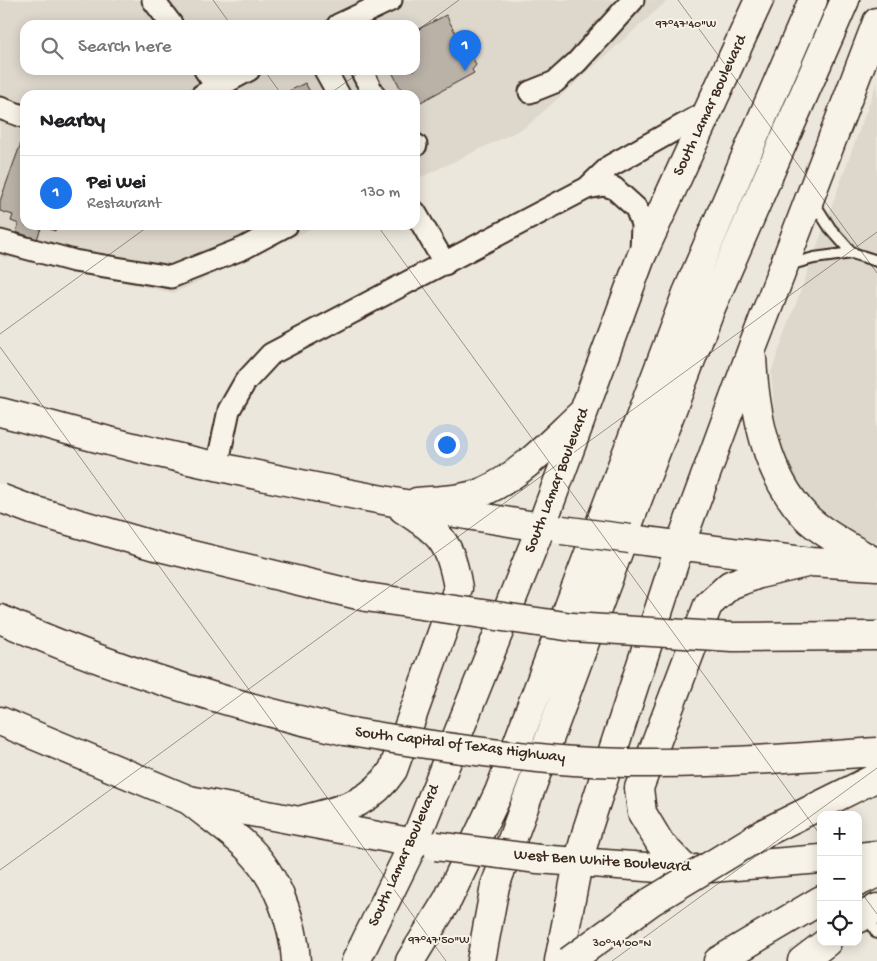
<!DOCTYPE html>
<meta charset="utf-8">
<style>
:root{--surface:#fff;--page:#f6f6f6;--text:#202124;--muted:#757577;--line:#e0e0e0;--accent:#1a73e8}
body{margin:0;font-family:"Gochi Hand",sans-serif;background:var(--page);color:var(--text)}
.controls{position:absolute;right:15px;bottom:15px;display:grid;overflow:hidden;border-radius:10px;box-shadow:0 2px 12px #0003}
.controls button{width:45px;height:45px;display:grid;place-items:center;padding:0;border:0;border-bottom:1px solid var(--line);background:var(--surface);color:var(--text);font:25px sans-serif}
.you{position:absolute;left:446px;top:444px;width:18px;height:18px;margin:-12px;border:4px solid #fff;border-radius:50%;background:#1a73e8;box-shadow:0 0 0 8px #1a73e833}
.badge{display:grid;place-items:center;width:32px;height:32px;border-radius:50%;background:var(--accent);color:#fff;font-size:16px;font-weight:700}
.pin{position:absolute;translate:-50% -41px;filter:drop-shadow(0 1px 2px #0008)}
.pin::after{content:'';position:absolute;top:26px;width:18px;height:15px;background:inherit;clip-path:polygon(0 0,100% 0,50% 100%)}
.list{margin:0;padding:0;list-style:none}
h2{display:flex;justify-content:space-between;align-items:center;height:65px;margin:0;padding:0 20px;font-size:21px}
h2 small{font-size:16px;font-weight:400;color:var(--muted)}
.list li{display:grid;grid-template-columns:32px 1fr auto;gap:15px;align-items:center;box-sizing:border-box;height:75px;padding:0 20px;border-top:1px solid var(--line)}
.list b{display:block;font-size:19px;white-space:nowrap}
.list p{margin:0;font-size:16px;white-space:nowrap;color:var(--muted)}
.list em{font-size:16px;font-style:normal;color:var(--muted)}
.icon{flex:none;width:28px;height:28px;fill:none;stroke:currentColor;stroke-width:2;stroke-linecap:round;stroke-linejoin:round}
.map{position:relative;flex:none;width:877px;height:961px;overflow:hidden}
.search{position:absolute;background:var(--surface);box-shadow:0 2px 12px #0003;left:20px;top:20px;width:400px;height:55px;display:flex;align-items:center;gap:12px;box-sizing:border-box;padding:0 18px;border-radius:15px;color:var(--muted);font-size:19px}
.panel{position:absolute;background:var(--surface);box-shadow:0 2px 12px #0003;left:20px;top:90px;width:400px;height:140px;border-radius:15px}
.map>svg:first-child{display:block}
.built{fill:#ddd7cc;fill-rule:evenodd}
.building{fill:#bab2a7;stroke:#3b2a1e}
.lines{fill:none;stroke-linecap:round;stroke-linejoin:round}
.lane-casing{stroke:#3b2a1e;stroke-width:14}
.street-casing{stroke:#3b2a1e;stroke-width:25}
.secondary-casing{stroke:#3b2a1e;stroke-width:31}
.highway-casing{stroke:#3b2a1e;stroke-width:31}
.lane{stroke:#f7f3e8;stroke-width:10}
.street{stroke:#f7f3e8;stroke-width:21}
.secondary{stroke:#f7f3e8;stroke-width:28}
.highway{stroke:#f7f3e8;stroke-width:28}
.secondary-bridge-casing{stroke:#3b2a1e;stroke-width:31;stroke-linecap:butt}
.highway-bridge-casing{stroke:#3b2a1e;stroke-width:31;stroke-linecap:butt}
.secondary-bridge{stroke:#f7f3e8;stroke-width:28}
.highway-bridge{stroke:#f7f3e8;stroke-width:28}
.ticks{fill:none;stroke:#3b2a1e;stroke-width:1;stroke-opacity:0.45}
.labels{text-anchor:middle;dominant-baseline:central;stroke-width:4;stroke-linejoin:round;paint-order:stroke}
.street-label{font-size:16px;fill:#3b2a1e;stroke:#f7f3e8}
.ticks-label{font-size:12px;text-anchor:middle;fill:#3b2a1e;stroke:#f7f3e8;stroke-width:4;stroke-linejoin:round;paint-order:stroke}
</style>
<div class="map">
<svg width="877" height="961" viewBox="0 0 877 961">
<rect width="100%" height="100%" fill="#ece7dc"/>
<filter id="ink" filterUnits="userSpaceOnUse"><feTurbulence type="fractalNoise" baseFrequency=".02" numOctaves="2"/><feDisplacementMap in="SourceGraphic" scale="10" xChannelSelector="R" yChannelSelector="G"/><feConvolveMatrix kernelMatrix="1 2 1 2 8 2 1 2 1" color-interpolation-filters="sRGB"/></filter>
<g filter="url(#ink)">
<path class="built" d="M0 0H668L526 127 415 180V95H25V225H319L174 293 0 256ZM25 25H415V70H25Z
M877 82V541L867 539 824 516 785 466 774 409 771 372Z"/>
<path class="building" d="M446 15 456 34 460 32 470 50 476 65 472 70 474 73 419 103H415V95H404L391 70H415V31Z
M305 83 312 95H281Z
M25 132V225H57L55 231 42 226 37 239 16 232 19 224 11 221 13 215 0 211V201Z"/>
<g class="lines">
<g class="lane-casing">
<path id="lane" d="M812 200 830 228 852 253
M788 265 814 258 852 253 877 261
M866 914 877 933"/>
</g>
<g class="street-casing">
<path id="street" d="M153 0 172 25
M338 25 391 0
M205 70 217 87
M325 70 339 95
M361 70 374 95
M530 92 555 82 577 62 633 0
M202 95 249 70
M0 108 25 117
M415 146 416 145
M587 188 604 185 614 188 636 208 642 224 641 251
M415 212 445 264
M0 241 74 261 171 277 244 248 287 225
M217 466 229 410 245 382 271 354 587 188 610 166 710 110"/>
</g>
<g class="secondary-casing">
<path id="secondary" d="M752 358C755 414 766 475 806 517 823 534 856 551 877 563
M417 502C439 500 464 500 485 491 522 474 551 442 580 415
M630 539 811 562 877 566
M189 800C208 816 231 831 249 849 276 876 294 922 296 961
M858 857 877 855
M538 859 686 870 821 859
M686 870 660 843 642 813 639 788 708 605 730 585 759 574 811 562
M858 919 877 908
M356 961 414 843 541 527 641 257 759 0
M559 961 578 863 588 827 680 545 752 349 877 22
M802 961 827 942"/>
</g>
<g class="highway-casing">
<path id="highway" d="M0 412C40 422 80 434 121 444 260 478 400 505 541 527
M0 619C112 669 227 704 345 731
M0 721 189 800 414 843
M299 821C340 809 368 807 393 770L458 588C450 541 441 534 403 509
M858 882 877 873
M410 961 448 899 499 792 687 293 813 0
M481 961 495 886 634 509 710 310 845 0
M718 961 821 900"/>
</g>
<use href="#lane" class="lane"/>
<use href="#street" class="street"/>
<use href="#secondary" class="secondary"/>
<use href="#highway" class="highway"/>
<g class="secondary-bridge-casing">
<path id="secondary-bridge" d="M562 530 630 539
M436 846 538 859"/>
</g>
<g class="highway-bridge-casing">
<path id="highway-bridge" d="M0 498 32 510 155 546 366 597 572 627 732 637 877 636
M345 731C421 744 498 756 574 761 675 767 776 759 877 752
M569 961 652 901 764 833 877 777"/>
</g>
<use href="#secondary-bridge" class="secondary-bridge"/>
<use href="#highway-bridge" class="highway-bridge"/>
</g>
</g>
<path class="ticks" d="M213 0 231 25M678 0 877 273M415 32 459 0M264 70 282 95M328 95 363 70M377 225 821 836M0 334 150 225M0 347 446 961M0 870 877 232M858 888 877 914M612 961 877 768"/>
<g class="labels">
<g class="street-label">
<text transform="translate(711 106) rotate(-65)">South Lamar Boulevard</text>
<text transform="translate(558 481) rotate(-69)">South Lamar Boulevard</text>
<text transform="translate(460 746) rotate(7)">South Capital of Texas Highway</text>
<text transform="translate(405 856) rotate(-66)">South Lamar Boulevard</text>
<text transform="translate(602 862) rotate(4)">West Ben White Boulevard</text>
</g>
</g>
<g class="ticks-label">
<text x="686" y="27">97°47'40"W</text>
<text x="439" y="943">97°47'50"W</text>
<text x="622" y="946">30°14'00"N</text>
</g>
</svg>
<div class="controls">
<button>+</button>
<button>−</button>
<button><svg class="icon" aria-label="locate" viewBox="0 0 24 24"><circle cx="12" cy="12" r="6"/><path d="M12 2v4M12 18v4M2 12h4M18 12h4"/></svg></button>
</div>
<div class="you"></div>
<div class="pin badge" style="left:465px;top:71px">1</div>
<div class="search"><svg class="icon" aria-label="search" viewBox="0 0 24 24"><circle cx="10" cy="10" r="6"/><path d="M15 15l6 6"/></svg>Search here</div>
<section class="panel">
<h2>Nearby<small></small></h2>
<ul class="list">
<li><span class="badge">1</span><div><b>Pei Wei</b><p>Restaurant</p></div><em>130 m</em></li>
</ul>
</section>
</div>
